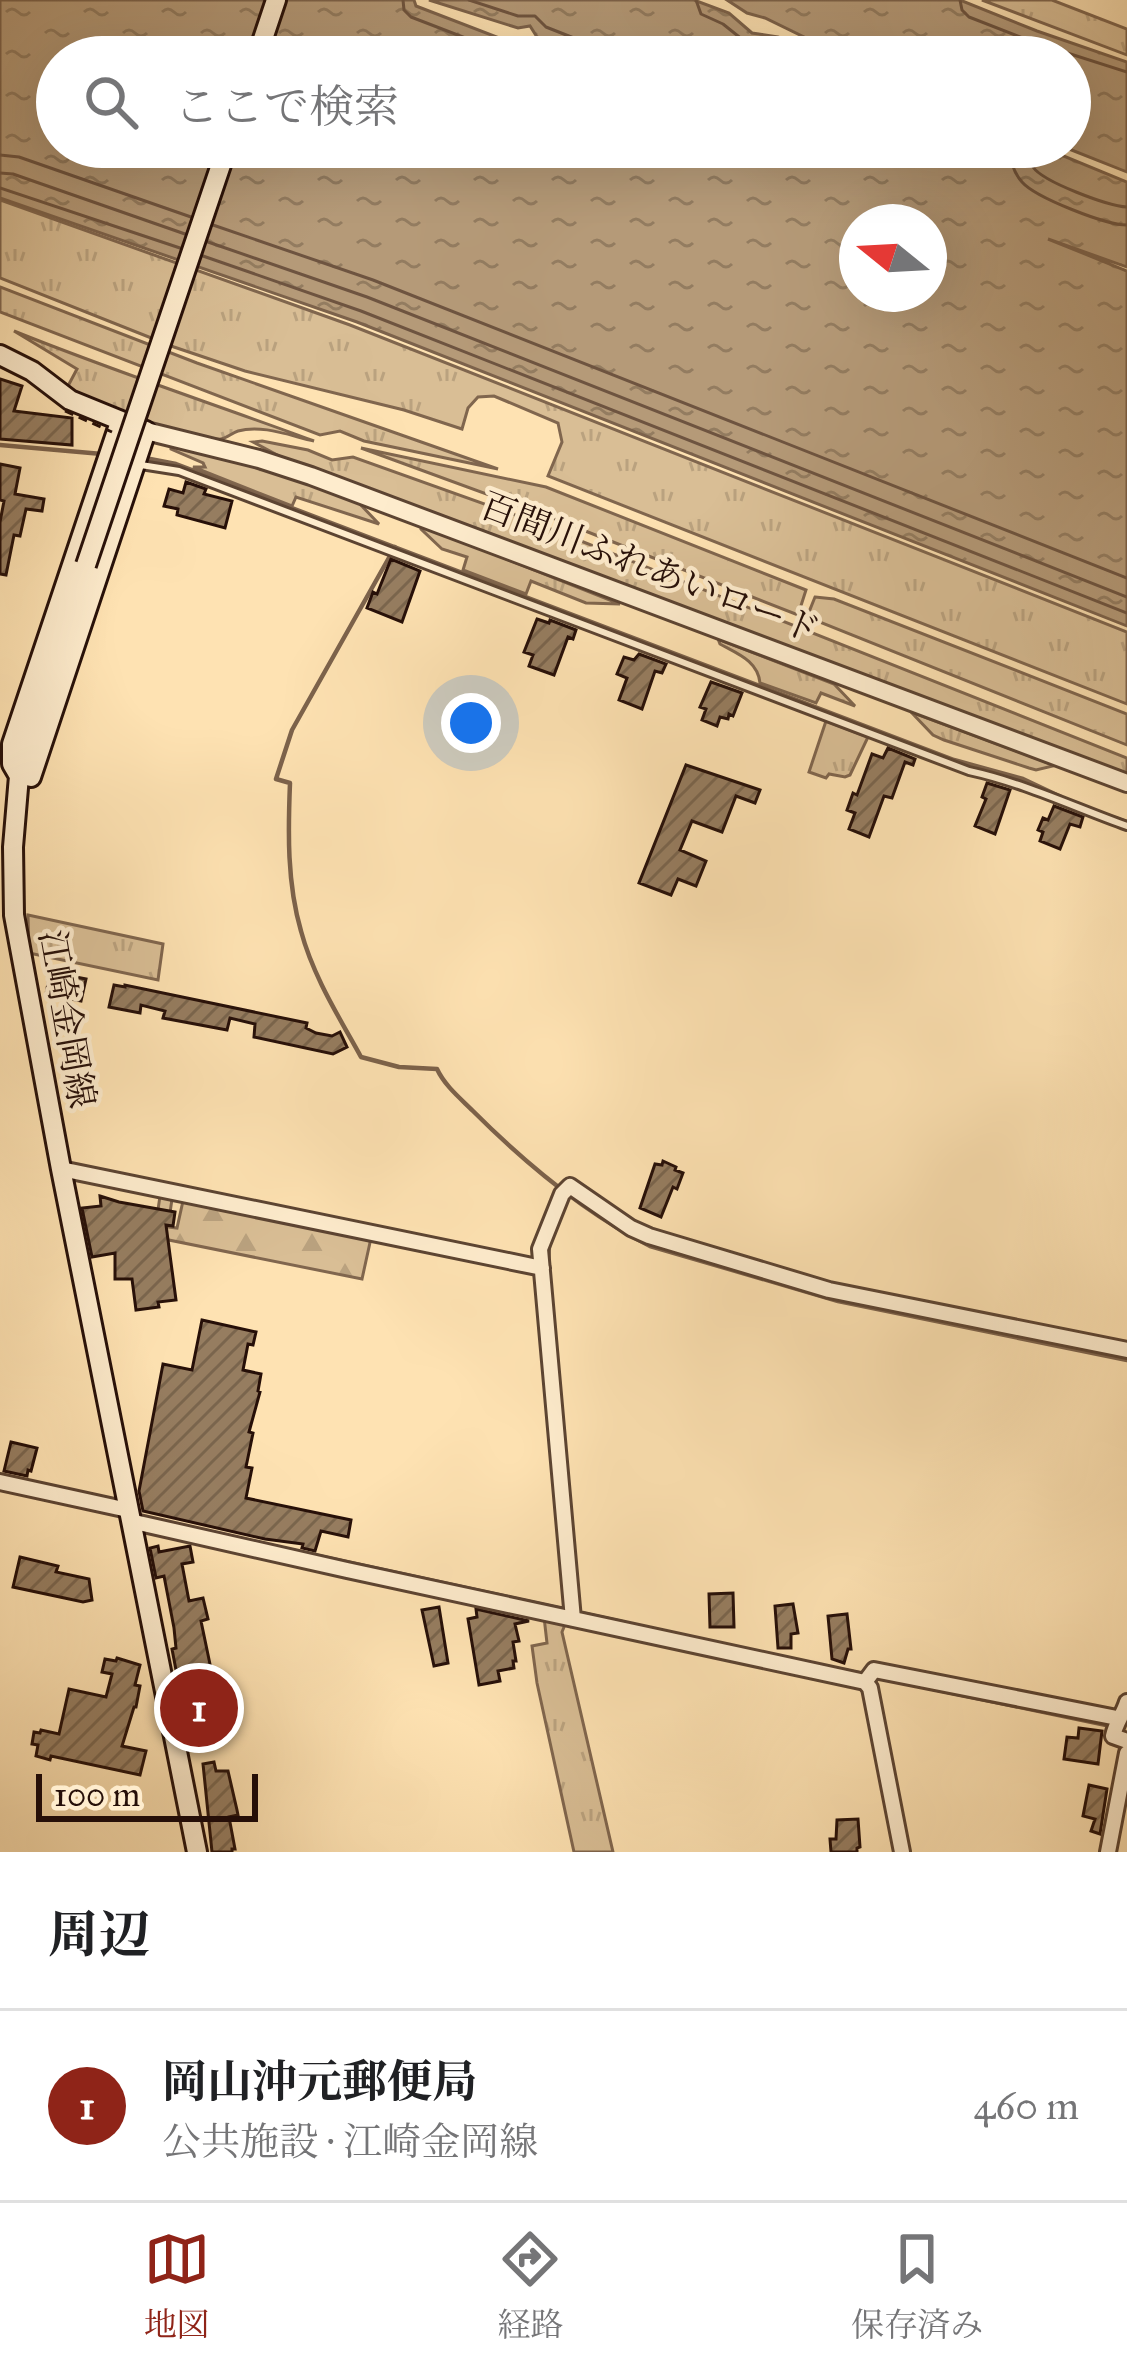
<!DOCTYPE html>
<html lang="ja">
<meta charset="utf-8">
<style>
:root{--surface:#fff;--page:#f6f6f6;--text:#202124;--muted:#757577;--line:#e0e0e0;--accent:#8f2418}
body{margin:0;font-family:"IM FELL Great Primer","Noto Serif JP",serif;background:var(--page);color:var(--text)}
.compass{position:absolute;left:839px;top:204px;width:108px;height:108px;border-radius:50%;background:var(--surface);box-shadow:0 12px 48px #0002;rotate:288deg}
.scale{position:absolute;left:36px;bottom:30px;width:222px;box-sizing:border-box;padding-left:12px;border:6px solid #260f08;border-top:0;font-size:33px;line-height:42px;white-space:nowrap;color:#260f08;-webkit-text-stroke:9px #feeccd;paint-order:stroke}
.you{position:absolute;left:471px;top:723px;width:42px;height:42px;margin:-30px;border:9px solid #fff;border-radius:50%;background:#1a73e8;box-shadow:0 0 0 18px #1a73e833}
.badge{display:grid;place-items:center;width:78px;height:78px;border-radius:50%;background:var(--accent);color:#fff;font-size:39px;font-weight:700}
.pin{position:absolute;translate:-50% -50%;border:6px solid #fff;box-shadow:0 3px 12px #0006}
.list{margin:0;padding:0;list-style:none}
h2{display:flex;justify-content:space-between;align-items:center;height:156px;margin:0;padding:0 48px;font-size:51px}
h2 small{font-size:39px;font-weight:400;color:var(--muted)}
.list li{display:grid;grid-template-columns:78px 1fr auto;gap:36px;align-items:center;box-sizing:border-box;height:192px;padding:0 48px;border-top:3px solid var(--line)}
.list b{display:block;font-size:45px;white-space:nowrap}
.list p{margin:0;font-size:39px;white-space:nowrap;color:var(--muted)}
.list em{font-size:39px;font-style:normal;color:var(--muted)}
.icon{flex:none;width:66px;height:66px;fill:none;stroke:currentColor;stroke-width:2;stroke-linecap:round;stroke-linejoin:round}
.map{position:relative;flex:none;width:1127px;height:1852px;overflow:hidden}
.search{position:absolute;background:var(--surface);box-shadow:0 12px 48px #0002;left:36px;right:36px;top:36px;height:132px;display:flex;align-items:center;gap:30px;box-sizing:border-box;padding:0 42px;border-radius:66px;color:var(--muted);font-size:45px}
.sheet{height:348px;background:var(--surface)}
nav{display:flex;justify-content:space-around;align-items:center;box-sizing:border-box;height:168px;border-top:3px solid var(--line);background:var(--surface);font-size:33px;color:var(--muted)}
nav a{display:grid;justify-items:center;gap:6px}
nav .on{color:var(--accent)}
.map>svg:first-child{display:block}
.grass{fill:url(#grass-tufts);stroke:#80664e;stroke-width:3}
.forest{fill:url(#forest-firs);stroke:#80664e;stroke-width:3}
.water{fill:url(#water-ripples);stroke:#7c624b;stroke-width:3;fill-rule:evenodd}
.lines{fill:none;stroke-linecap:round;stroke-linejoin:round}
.shore{stroke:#6e5440;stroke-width:3}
.stream{stroke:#7c624b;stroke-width:4.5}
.building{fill:url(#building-hatch);stroke:#260f08;stroke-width:3}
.service-casing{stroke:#5c4432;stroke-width:12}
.minor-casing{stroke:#5c4432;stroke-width:20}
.tertiary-casing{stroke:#5c4432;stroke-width:22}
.secondary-casing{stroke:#260f08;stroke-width:24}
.service{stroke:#feeccd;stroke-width:6}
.minor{stroke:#feeccd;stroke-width:14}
.tertiary{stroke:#feeccd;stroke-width:16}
.secondary{stroke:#feeccd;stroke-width:18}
.secondary-bridge-casing{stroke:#260f08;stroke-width:24;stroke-linecap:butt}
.path-bridge{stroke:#260f08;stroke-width:3;stroke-dasharray:9 6;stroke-linecap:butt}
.secondary-bridge{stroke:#feeccd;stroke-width:18}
.labels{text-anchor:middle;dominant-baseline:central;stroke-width:9;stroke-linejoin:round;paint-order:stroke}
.street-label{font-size:36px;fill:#260f08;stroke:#feeccd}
</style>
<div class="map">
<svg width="1127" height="1852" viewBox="0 0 1127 1852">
<defs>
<pattern id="grass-tufts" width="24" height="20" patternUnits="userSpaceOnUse" patternTransform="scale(3)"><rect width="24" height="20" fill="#d9be95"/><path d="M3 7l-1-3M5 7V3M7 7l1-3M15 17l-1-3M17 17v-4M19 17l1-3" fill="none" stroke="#baa27f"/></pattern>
<pattern id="forest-firs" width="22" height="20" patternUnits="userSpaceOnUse" patternTransform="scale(3)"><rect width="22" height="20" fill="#d9be95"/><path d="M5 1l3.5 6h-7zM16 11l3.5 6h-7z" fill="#baa27f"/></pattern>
<pattern id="water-ripples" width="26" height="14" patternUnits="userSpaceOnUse" patternTransform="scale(3)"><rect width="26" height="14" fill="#b59a78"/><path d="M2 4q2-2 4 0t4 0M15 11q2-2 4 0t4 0" fill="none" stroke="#937c60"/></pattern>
<pattern id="building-hatch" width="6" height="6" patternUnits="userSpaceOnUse" patternTransform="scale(3)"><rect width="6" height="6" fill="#967d60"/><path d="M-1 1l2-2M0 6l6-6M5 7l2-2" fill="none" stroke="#7a654d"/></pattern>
</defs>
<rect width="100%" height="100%" fill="#fee2b2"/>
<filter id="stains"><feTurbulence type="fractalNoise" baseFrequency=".00167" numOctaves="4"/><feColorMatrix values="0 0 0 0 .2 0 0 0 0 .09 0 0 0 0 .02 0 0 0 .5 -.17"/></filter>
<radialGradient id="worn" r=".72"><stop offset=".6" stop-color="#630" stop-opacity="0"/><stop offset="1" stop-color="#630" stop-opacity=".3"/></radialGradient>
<path class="grass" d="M982 0H1052L1127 29V55Z
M0 200 350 325 1127 632V704L548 476 562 442 558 423 494 396 478 397 468 408 462 429 404 410 245 371 174 347 0 278Z
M0 287 197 363 498 469 364 441 340 431 320 435 0 312Z
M14 331C113 371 214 404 314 441 291 436 262 424 238 431 232 433 227 438 221 439 198 443 84 402 68 386L77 369Z
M262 441 308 450 332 460 353 457 518 516 1127 758V775L281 457 253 442Z
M171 446 283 474 358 502 379 524 296 497 292 506 193 467H205L203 463 171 449Z
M361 448 546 487 806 590 798 615 555 519Z
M421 525 620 604 586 603 531 581 526 594 463 570 467 557 442 549 421 529Z
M815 597 834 599 1127 714V745L807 617Z
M718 639 834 684 855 706 821 693 816 703 760 683C758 661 738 654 720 644Z
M911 712 1051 764 1053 766 1036 770 1029 768 944 740 933 735Z
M826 721 868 737 850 775 845 777 829 774 826 778 809 772Z
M28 915 163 944 158 980 29 953Z
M544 1617 566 1622 562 1632 613 1852H574L537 1683 532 1646 547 1643Z"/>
<path class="forest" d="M160 1196 172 1199 168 1227 177 1228 183 1201 371 1238 362 1279 154 1237Z"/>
<path class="water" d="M0 0H414L416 6 549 57H57V147H1042L1127 182V267L1048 239 1127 271V626L357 322 0 198ZM857 222H929V294H857Z
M429 0H694L729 13 752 33 778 37 827 57H592L537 37 530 26 518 28Z
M727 0H960L1037 31 1127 62V172L1064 147H1070V57H845L765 18 747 13Z"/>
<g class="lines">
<path class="shore" d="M403 0 404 10 411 17 515 57
M469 0 518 16H535L546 27 584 42 589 49 590 57
M696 0 701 14 723 24 748 44 799 57
M960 0 962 10 969 17 1033 42 1127 72
M1010 147C1010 160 1013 172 1022 182 1036 198 1106 225 1127 225
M1028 147C1028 156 1027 159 1033 167 1043 182 1108 206 1127 207
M0 155 19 157 191 217
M0 173 13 174 185 234
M0 188 180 248
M213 225 373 280 1127 578
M208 242 367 297 1127 597
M203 256 361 311 1127 613"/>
<path class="stream" d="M0 445 102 454
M145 458 176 464 954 760 1023 779 1061 797
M395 547 292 730 276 779 290 783C288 832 287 883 301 931 313 976 339 1017 361 1057L399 1067 437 1069C445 1086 460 1098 473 1111 525 1163 585 1213 650 1246L838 1301 1127 1360
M1099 813 1127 822
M548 1267 549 1245 569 1195
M240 1539 622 1622
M674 1634 762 1653
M832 1668 863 1674
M876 1677 1111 1726"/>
</g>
<path class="building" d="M0 379 22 386 14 411 72 418V445L0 439Z
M0 464 20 468 15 494 44 499 42 511 26 509 20 536 14 535 6 575 0 574V522L4 501 0 500Z
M186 482 206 489 204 494 232 501 225 528 177 515 178 509 164 506 169 489 183 493Z
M391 559 420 571 402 622 367 608 373 592 377 594Z
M537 619 549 623 550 620 576 630 573 639 568 637 554 675 529 666 533 655 524 652Z
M639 654 666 664 662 673 655 671 642 709 619 700 627 678 617 674 624 657 634 660Z
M711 682 742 693 733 716 729 714 728 719 720 717 717 726 702 720 706 709 700 707Z
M888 748 915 759 913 765 905 762 892 798 884 796 869 837 849 829 855 813 847 810 853 793 857 795 872 754 883 758Z
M686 765 760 790 755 803 736 796 722 832 692 821 680 850 706 861 696 886 678 879 671 895 639 883Z
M987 783 1010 790 995 834 975 826 986 799 982 797Z
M1054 806 1083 817 1080 827 1070 824 1060 849 1040 841 1043 832 1038 830 1043 818 1048 820Z
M50 972 86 979 81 1001 46 994Z
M114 985 125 987V985L307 1023 306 1028 316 1033 332 1036 340 1032 347 1047 333 1054 254 1037 255 1024 230 1018 227 1030 163 1018 165 1011 141 1005 140 1013 109 1007Z
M663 1161 676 1167 675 1170 683 1173 677 1189 673 1187 661 1217 640 1208 655 1164 662 1165Z
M100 1196 119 1202 175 1212 173 1226 166 1225 176 1300 158 1302 159 1307 136 1310 132 1279H115V1253L92 1257 82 1208 101 1206Z
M202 1320 256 1332 253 1345 248 1344 243 1370 261 1374 258 1391 260 1392 249 1432 253 1433 246 1467 252 1468 246 1498 351 1520 348 1537 321 1531 315 1551 302 1548 303 1544 265 1539 143 1511 139 1491 163 1364 192 1370Z
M11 1442 37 1448 31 1471 28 1470 27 1476 4 1471Z
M158 1546 159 1552 190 1546 193 1562 182 1564 189 1601 203 1598 208 1619 201 1621 211 1669 181 1675 180 1669 176 1670 172 1649 176 1648 174 1628 164 1576 156 1578 150 1548Z
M20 1557 58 1566 56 1572 89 1579 92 1600 83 1602 13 1587Z
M733 1593 734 1627H710L709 1594Z
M793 1604 798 1633 791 1634V1648H778L775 1606Z
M439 1607 448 1663 434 1666 422 1610Z
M476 1609 529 1621 515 1624 519 1641 513 1642 516 1661H513L514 1668 498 1671 500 1681 479 1685 468 1619 477 1617Z
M847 1614 851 1649H848L844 1663 832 1659 828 1616Z
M117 1658 140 1665 135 1685 140 1686 136 1707H134L122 1746 146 1751 140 1775 51 1756 50 1760 36 1756 38 1745 32 1744 34 1732 40 1733 41 1730 59 1734 69 1689 106 1697 112 1674 102 1672 105 1659 116 1661Z
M214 1693 219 1717 186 1724 181 1700Z
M1079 1728 1102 1731 1098 1764 1064 1759 1067 1737 1078 1738Z
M214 1762 216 1771H228L237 1810 238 1815 229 1817 235 1849H232V1852H212L203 1764Z
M1089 1785 1107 1789 1100 1834 1091 1831 1095 1819 1083 1816Z
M858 1819 860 1847 857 1848V1852H831L830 1839H836L837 1820Z"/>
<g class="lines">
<g class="service-casing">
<path id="service" d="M141 465 179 471 969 771C1024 783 1074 807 1127 826"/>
</g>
<g class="minor-casing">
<path id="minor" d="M61 1169 542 1268
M0 1482 128 1510
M130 1521 347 1570 865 1682 874 1670 1117 1718
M573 1619 540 1249 562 1194 570 1186 631 1228 649 1236 829 1290 1127 1350
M865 1682 870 1688 902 1852
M1127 1702C1123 1715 1116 1722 1113 1736L1127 1741
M1108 1852 1127 1753"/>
</g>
<g class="tertiary-casing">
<path id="tertiary" d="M146 431 259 459 311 476 1127 783"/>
</g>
<g class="secondary-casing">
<path id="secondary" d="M257 57 276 0
M0 355 32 371 70 400 146 431 31 777
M86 565 32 728 19 776 13 847 14 915 61 1169 197 1852
M19 776 12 764V744L120 422"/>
</g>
<use href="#service" class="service"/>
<use href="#minor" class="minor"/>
<use href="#tertiary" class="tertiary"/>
<use href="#secondary" class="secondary"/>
<g class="secondary-bridge-casing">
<path id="secondary-bridge" d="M86 565 227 147"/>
</g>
<path class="path-bridge" d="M65 411 112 432"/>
<use href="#secondary-bridge" class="secondary-bridge"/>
</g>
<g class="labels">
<g class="street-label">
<text transform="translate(650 568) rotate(21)">百間川ふれあいロード</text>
<text transform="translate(67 1019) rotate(80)">江崎金岡線</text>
</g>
</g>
<rect width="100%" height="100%" filter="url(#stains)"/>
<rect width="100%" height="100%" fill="url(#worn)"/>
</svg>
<svg class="compass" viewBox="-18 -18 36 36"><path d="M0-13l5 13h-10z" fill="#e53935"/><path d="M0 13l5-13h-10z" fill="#757577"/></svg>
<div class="scale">100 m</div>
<div class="you"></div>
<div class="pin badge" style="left:199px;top:1708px">1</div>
<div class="search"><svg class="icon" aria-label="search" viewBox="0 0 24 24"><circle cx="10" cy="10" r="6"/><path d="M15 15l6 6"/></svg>ここで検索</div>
</div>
<section class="sheet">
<h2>周辺<small></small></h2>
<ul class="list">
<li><span class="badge">1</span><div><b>岡山沖元郵便局</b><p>公共施設 · 江崎金岡線</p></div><em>460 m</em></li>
</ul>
</section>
<nav>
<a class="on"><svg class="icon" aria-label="map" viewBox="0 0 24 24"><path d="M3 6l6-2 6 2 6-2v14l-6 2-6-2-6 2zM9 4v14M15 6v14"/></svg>地図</a>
<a><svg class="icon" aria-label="directions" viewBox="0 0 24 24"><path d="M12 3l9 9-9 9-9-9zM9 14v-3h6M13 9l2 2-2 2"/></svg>経路</a>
<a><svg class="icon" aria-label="saved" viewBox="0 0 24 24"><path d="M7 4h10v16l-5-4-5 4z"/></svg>保存済み</a>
</nav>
